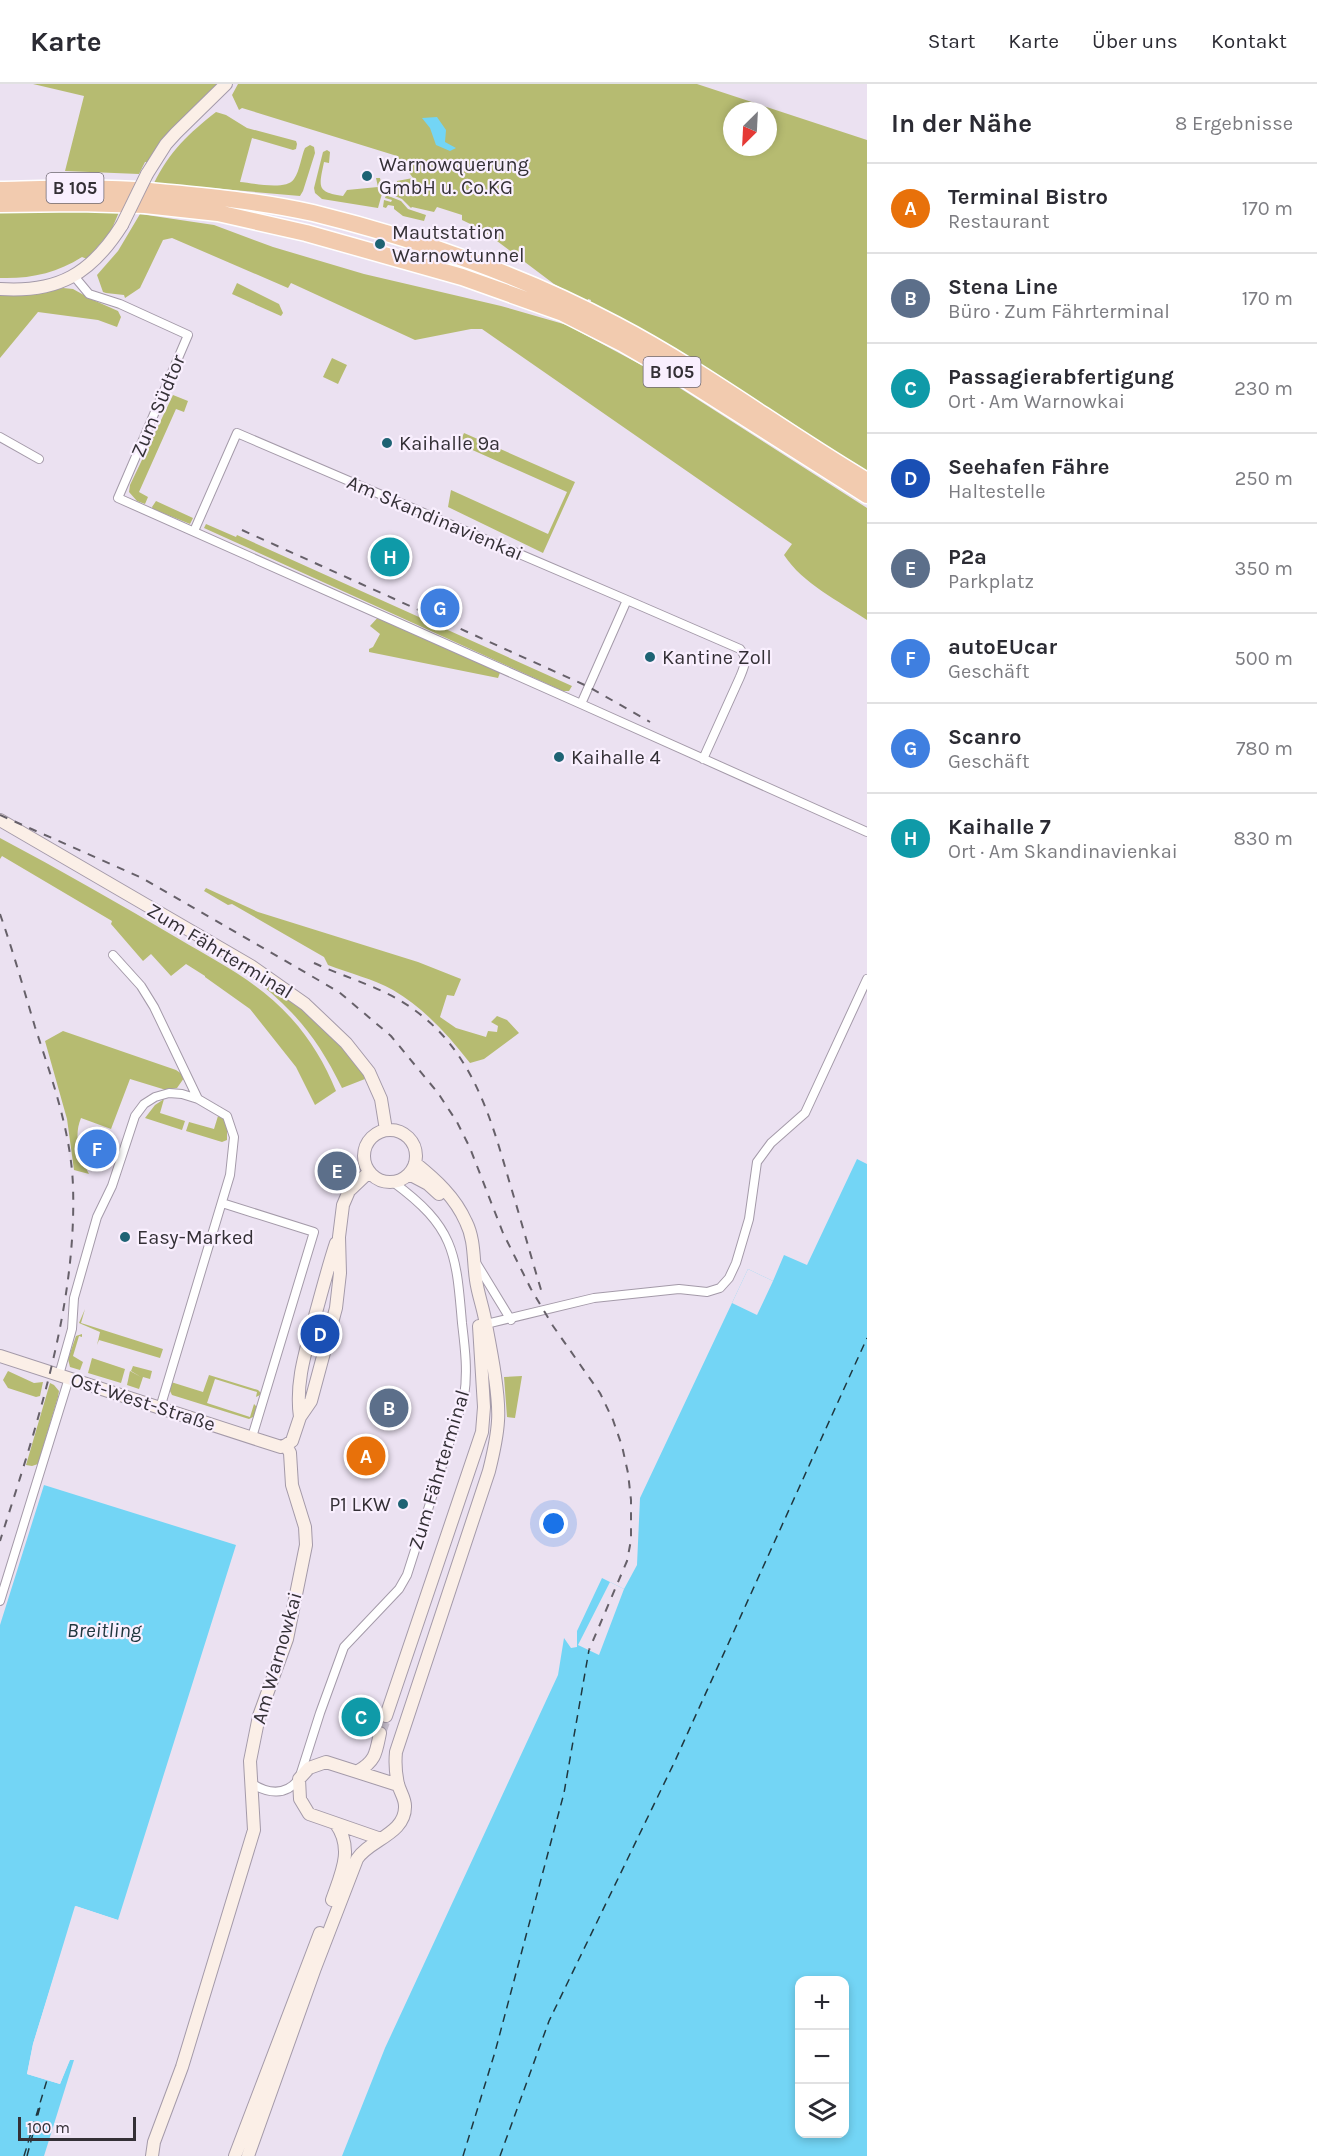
<!DOCTYPE html>
<html lang="de">
<meta charset="utf-8">
<style>
:root{--surface:#fff;--page:#f7f7f7;--text:#2b2b33;--muted:#7c7c81;--line:#e1e1e2;--accent:#1e6374}
body{margin:0;font-family:Karla,sans-serif;background:var(--page);color:var(--text)}
.controls{position:absolute;right:18px;bottom:18px;display:grid;overflow:hidden;border-radius:12px;box-shadow:0 3px 9px #0003}
.controls button{width:54px;height:54px;display:grid;place-items:center;padding:0;border:0;border-bottom:2px solid var(--line);background:var(--surface);color:var(--text);font:30px sans-serif}
.compass{position:absolute;left:723px;top:18px;width:54px;height:54px;border-radius:50%;background:var(--surface);box-shadow:0 3px 9px #0003;rotate:204deg}
.scale{position:absolute;left:18px;bottom:15px;width:118px;box-sizing:border-box;padding-left:6px;border:3px solid #343036;border-top:0;font-size:16px;line-height:21px;white-space:nowrap;color:#343036;-webkit-text-stroke:4px #f9effe;paint-order:stroke}
.you{position:absolute;left:554px;top:1440px;width:21px;height:21px;margin:-15px;border:4px solid #fff;border-radius:50%;background:#1a73e8;box-shadow:0 0 0 9px #1a73e833}
.badge{display:grid;place-items:center;width:39px;height:39px;border-radius:50%;background:var(--accent);color:#fff;font-size:20px;font-weight:700}
.pin{position:absolute;translate:-50% -50%;border:3px solid #fff;box-shadow:0 2px 6px #0006}
.list{margin:0;padding:0;list-style:none}
h2{display:flex;justify-content:space-between;align-items:center;height:78px;margin:0;padding:0 24px;font-size:26px}
h2 small{font-size:20px;font-weight:400;color:var(--muted)}
.list li{display:grid;grid-template-columns:39px 1fr auto;gap:18px;align-items:center;box-sizing:border-box;height:90px;padding:0 24px;border-top:2px solid var(--line)}
.list b{display:block;font-size:22px;white-space:nowrap}
.list p{margin:0;font-size:20px;white-space:nowrap;color:var(--muted)}
.list em{font-size:20px;font-style:normal;color:var(--muted)}
.icon{flex:none;width:33px;height:33px;fill:none;stroke:currentColor;stroke-width:2;stroke-linecap:round;stroke-linejoin:round}
.map{position:relative;flex:none;width:867px;height:2072px;overflow:hidden}
header{display:flex;align-items:center;gap:36px;box-sizing:border-box;height:84px;padding:0 30px;background:var(--surface);border-bottom:2px solid var(--line)}
header strong{font-size:28px}
nav{display:flex;gap:33px;margin-inline-start:auto;font-size:21px}
main{display:flex}
aside{flex:1;background:var(--surface)}
.map>svg:first-child{display:block}
.green{fill:#b6bb71;fill-rule:evenodd}
.water{fill:#73d5f5;fill-rule:evenodd}
.pier{fill:#ebe1f1}
.lines{fill:none;stroke-linecap:round;stroke-linejoin:round}
.ferry{stroke:#20373f;stroke-width:1.5;stroke-dasharray:8 6;stroke-linecap:butt}
.secondary-tunnel{stroke:#c6becc;stroke-width:12;stroke-dasharray:12 6;stroke-linecap:butt}
.street-casing{stroke:#a49aa9;stroke-width:10}
.secondary-casing{stroke:#a49aa9;stroke-width:14}
.highway-casing{stroke:#fff;stroke-width:19}
.street{stroke:#fff;stroke-width:8}
.secondary{stroke:#fbefe7;stroke-width:12}
.highway{stroke:#f2cbaf;stroke-width:16}
.rail{stroke:#666069;stroke-width:2;stroke-dasharray:8 8;stroke-linecap:butt}
.secondary-bridge-casing{stroke:#a49aa9;stroke-width:14;stroke-linecap:butt}
.secondary-bridge{stroke:#fbefe7;stroke-width:12}
.poi-dot{fill:#1e6374;stroke:#f9effe;stroke-width:2}
.labels{text-anchor:middle;dominant-baseline:central;stroke-width:4.5;stroke-linejoin:round;paint-order:stroke}
.shield{fill:#f9effe;stroke:#6f6972;stroke-width:1.5}
.shield-label{font-size:18px;font-weight:bold;fill:#343036}
.poi-label{font-size:20px;fill:#343036;stroke:#f9effe;text-anchor:start}
.street-label{font-size:20px;fill:#343036;stroke:#f9effe}
.water-label{font-size:21px;font-style:italic;fill:#20373f;stroke:#f9effe}
</style>
<header>
<strong>Karte</strong>
<nav><a>Start</a><a>Karte</a><a>Über uns</a><a>Kontakt</a></nav>
</header>
<main>
<div class="map">
<svg width="867" height="2072" viewBox="0 0 867 2072">
<rect width="100%" height="100%" fill="#ebe1f1"/>
<path class="green" d="M33 0H219L164 53 148 78H145L139 90 65 87 84 12Z
M238 0H697L867 56V388L590 219 591 216 588 215 587 218 554 200 481 145 462 136V131L437 123 434 128 412 123 411 124 402 115 388 109V106L398 104 397 97 413 94 397 72 242 24 239 26 232 11ZM732 27H768V63H732Z
M216 28 226 31 247 44 296 57 297 60 296 65 293 66 252 54 240 98C253 99 286 107 294 95 300 86 301 73 305 64L310 61 314 63 315 69 303 107 300 112 154 99C170 67 188 50 216 28Z
M327 66 330 68 329 79 324 78C319 103 316 108 343 112L347 106 378 103 376 94H380L383 106 378 124 322 115 315 109 314 104 323 68Z
M386 111 401 117 408 125 426 131 424 137 403 132 394 125V122L388 121 386 124 383 123 384 116 391 118 392 116 385 114Z
M34 128H119L111 147 87 175 82 173C57 189 30 195 0 194V129Z
M140 130 214 141 273 163 364 190 501 222 567 241 658 290 867 424V536C839 517 803 500 784 471L792 460 482 245H471L415 256 291 199 288 204 172 154 163 156 140 204 125 214 124 211 106 209 103 208 97 191 118 167Z
M237 199 279 220 283 229 281 232 232 210Z
M63 204 73 205 91 215 118 227 121 233 117 243 98 236 38 228 0 274V208L26 210Z
M332 274 347 281 338 300 323 293Z
M173 311 188 317 184 328 176 325 139 408 148 413 145 420 137 417 129 408 130 401Z
M464 349 575 398 543 469 448 423 451 406 548 450 567 408 459 360Z
M156 417 193 434 190 440 153 425 152 423Z
M206 440 236 453 237 451 572 602 569 607H563L204 444Z
M381 530 501 586 498 594 369 568V565L373 563 380 550 370 542Z
M0 754C60 786 120 820 179 855 218 878 260 899 291 934 311 956 325 980 336 1007L315 1021 296 983 250 925 205 893V892L186 880 171 892 151 870 143 877 111 840 112 837 2 772 0 775Z
M206 804 258 828 418 878 461 895 454 912 447 911 440 933 456 944 486 953 488 947 497 948 498 942 491 938 497 932 507 936 519 949 484 975 470 979C448 951 424 924 393 906 373 895 349 889 328 881L324 873 232 820 228 821 204 807Z
M243 886 284 913 286 912C310 931 356 965 365 995L342 1004C315 949 291 923 243 886Z
M63 947 176 986 182 990 184 994 177 1004 166 1006 130 995 111 1045 81 1034C73 1053 80 1073 89 1090L74 1086 67 1035 45 957Z
M164 1015 160 1029 185 1037 182 1046 145 1034 155 1021Z
M218 1032 227 1037V1056L222 1058 186 1047 189 1038 214 1045Z
M85 1225 81 1239 163 1265 160 1274 99 1256 97 1261 100 1248 79 1239Z
M82 1250V1253L79 1252 73 1272 83 1278 80 1286 70 1283 68 1275 76 1252Z
M92 1274 125 1285 121 1299 88 1289Z
M133 1282 152 1287 150 1295 143 1293 139 1305 127 1301 130 1287 141 1293 131 1287Z
M8 1287 34 1299 43 1298 40 1312 36 1313 8 1304 3 1296Z
M209 1291 258 1306 262 1310 256 1313 257 1308 215 1295 207 1319 250 1333 254 1320 257 1323 255 1332 249 1335 172 1311 170 1307 171 1298 203 1308Z
M522 1292 515 1334 507 1333 504 1293Z
M50 1299 54 1301 59 1307 58 1313 38 1380 32 1382 26 1381Z"/>
<path class="water" d="M437 33 446 46 445 58 456 64 450 67 436 61 430 44 422 34Z
M857 1075 867 1080V2072H342L385 1964 558 1591 564 1554 571 1564 577 1563V1547L602 1494 624 1505 637 1481 640 1414 748 1185 773 1197 784 1171 807 1181ZM800 1896H844V2050H800Z
M44 1401 236 1461 118 1836 75 1822 33 1960 27 1990 60 2000 70 1975 74 1976 44 2072H0V1541Z"/>
<path class="pier" d="M748 1185 773 1197 757 1231 732 1219Z
M610 1498 624 1505 599 1571 578 1561Z
M76 1822 118 1836 117 1839 77 1826 36 1960 30 1988 58 1996 67 1974 75 1973 74 1976H70L60 2000 27 1990 33 1960Z"/>
<g class="lines">
<path class="ferry" d="M24 2072 47 1996
M27 2072 40 2023
M463 2072 495 1968 564 1709 589 1566
M500 2072 549 1937 675 1677 867 1254"/>
<path class="secondary-tunnel" d="M380 1649 386 1632"/>
<g class="street-casing">
<path id="street" d="M74 192 89 210 120 220 188 251 118 414 581 620 627 516 237 349 194 447
M0 353 39 375
M627 516 740 565C748 575 745 581 740 593L703 675
M581 620 867 748
M113 871 141 902 154 923 198 1015
M222 1119 314 1148 252 1353
M475 1177 511 1236
M482 1241 594 1214 679 1205 707 1208 720 1204 729 1194 736 1179 749 1135 757 1078 771 1059 805 1029 867 895
M59 1291 72 1245 74 1214 97 1133 112 1102 135 1032 144 1020 155 1013 169 1009 182 1010 198 1015 227 1032 234 1053 230 1091 160 1324
M0 1517 69 1294
M251 1699C268 1710 286 1712 299 1695L320 1629 344 1563 399 1505 407 1491 464 1313C468 1288 465 1264 462 1239 456 1167 454 1143 393 1098"/>
</g>
<g class="secondary-casing">
<path id="secondary" d="M147 90 166 60 176 49 226 0
M0 205C58 209 91 190 122 141
M0 736 251 882 305 920 346 959 369 988 381 1015 386 1046
M364 1072a26 26 0 1 1 52 0a26 26 0 1 1-52 0Z
M409 1090 428 1100 439 1110
M0 1272 259 1356 281 1363 286 1361
M300 1333C295 1298 306 1266 315 1232 322 1207 328 1183 336 1159
M286 1361 292 1357 300 1333 311 1317 336 1224 340 1189 339 1153 343 1121 349 1107 369 1088
M386 1632 482 1348 484 1323 479 1242
M358 1687C376 1677 376 1668 380 1649
M381 1755 309 1730 300 1715 299 1695 309 1684 326 1678 398 1701
M332 1816C341 1790 354 1765 336 1740
M152 2072 154 2058 182 1983 254 1746 250 1677 259 1632 287 1555 306 1461 305 1443 292 1401 290 1369 286 1361
M235 2072 320 1849
M248 2072 315 1884 357 1775C369 1756 406 1750 405 1722 405 1714 400 1708 398 1700 396 1691 395 1678 396 1668L489 1387C493 1371 497 1354 498 1337 500 1312 491 1267 486 1241 484 1226 478 1211 476 1196 473 1176 475 1156 466 1138 455 1113 436 1096 415 1079"/>
</g>
<g class="highway-casing">
<path id="highway" d="M0 106C50 105 100 103 150 107 204 112 260 117 313 129 418 155 520 190 616 241 704 287 782 347 867 397
M0 120 79 119 145 121 218 129 306 149 462 193 563 229 622 259 686 296 867 411"/>
</g>
<use href="#street" class="street"/>
<use href="#secondary" class="secondary"/>
<use href="#highway" class="highway"/>
<path class="rail" d="M242 446 589 603 650 638
M0 731 142 794 339 908 391 952 438 1009 457 1038 470 1064 503 1149 531 1205 553 1242 600 1309 613 1336 622 1362 628 1389 631 1416V1456L627 1477 589 1566
M0 830C13 867 24 906 35 943 52 995 71 1048 73 1102 77 1223 36 1344 0 1457
M314 879C342 892 374 901 401 917 470 959 489 1027 510 1100 521 1136 531 1173 542 1209"/>
<g class="secondary-bridge-casing">
<path id="secondary-bridge" d="M122 141 147 90"/>
</g>
<use href="#secondary-bridge" class="secondary-bridge"/>
</g>
<g class="poi-dot">
<circle cx="367" cy="92" r="6"/>
<circle cx="380" cy="160" r="6"/>
<circle cx="387" cy="359" r="6"/>
<circle cx="650" cy="573" r="6"/>
<circle cx="559" cy="673" r="6"/>
<circle cx="125" cy="1153" r="6"/>
<circle cx="403" cy="1420" r="6"/>
</g>
<g class="labels">
<g class="shield">
<rect x="46.5" y="89" width="57" height="30" rx="4.5"/>
<rect x="643.5" y="273" width="57" height="30" rx="4.5"/>
</g>
<g class="shield-label">
<text x="75" y="104">B 105</text>
<text x="672" y="288">B 105</text>
</g>
<g class="poi-label">
<text x="379" y="80">Warnowquerung<tspan x="379" dy="23">GmbH u. Co.KG</tspan></text>
<text x="392" y="148">Mautstation<tspan x="392" dy="23">Warnowtunnel</tspan></text>
<text x="399" y="359">Kaihalle 9a</text>
<text x="662" y="573">Kantine Zoll</text>
<text x="571" y="673">Kaihalle 4</text>
<text x="137" y="1153">Easy-Marked</text>
<text x="391" y="1420" text-anchor="end">P1 LKW</text>
</g>
<g class="street-label">
<text transform="translate(158 322) rotate(-67)">Zum Südtor</text>
<text transform="translate(435 434) rotate(23)">Am Skandinavienkai</text>
<text transform="translate(220 867) rotate(31)">Zum Fährterminal</text>
<text transform="translate(143 1318) rotate(18)">Ost-West-Straße</text>
<text transform="translate(439 1386) rotate(-73)">Zum Fährterminal</text>
<text transform="translate(277 1574) rotate(-74)">Am Warnowkai</text>
</g>
<g class="water-label">
<text x="104" y="1546">Breitling</text>
</g>
</g>
</svg>
<div class="controls">
<button>+</button>
<button>−</button>
<button><svg class="icon" aria-label="layers" viewBox="0 0 24 24"><path d="M12 4l9 5-9 5-9-5zM3 14l9 5 9-5"/></svg></button>
</div>
<svg class="compass" viewBox="-18 -18 36 36"><path d="M0-13l5 13h-10z" fill="#e53935"/><path d="M0 13l5-13h-10z" fill="#7c7c81"/></svg>
<div class="scale">100 m</div>
<div class="you"></div>
<div class="pin badge" style="left:366px;top:1372px;background:#e8710a">A</div>
<div class="pin badge" style="left:389px;top:1324px;background:#5c6f8a">B</div>
<div class="pin badge" style="left:361px;top:1633px;background:#0f9aa8">C</div>
<div class="pin badge" style="left:320px;top:1250px;background:#1a4fb4">D</div>
<div class="pin badge" style="left:337px;top:1087px;background:#5c6f8a">E</div>
<div class="pin badge" style="left:97px;top:1065px;background:#3f7fe0">F</div>
<div class="pin badge" style="left:440px;top:524px;background:#3f7fe0">G</div>
<div class="pin badge" style="left:390px;top:473px;background:#0f9aa8">H</div>
</div>
<aside>
<h2>In der Nähe<small>8 Ergebnisse</small></h2>
<ul class="list">
<li><span class="badge" style="background:#e8710a">A</span><div><b>Terminal Bistro</b><p>Restaurant</p></div><em>170 m</em></li>
<li><span class="badge" style="background:#5c6f8a">B</span><div><b>Stena Line</b><p>Büro · Zum Fährterminal</p></div><em>170 m</em></li>
<li><span class="badge" style="background:#0f9aa8">C</span><div><b>Passagierabfertigung</b><p>Ort · Am Warnowkai</p></div><em>230 m</em></li>
<li><span class="badge" style="background:#1a4fb4">D</span><div><b>Seehafen Fähre</b><p>Haltestelle</p></div><em>250 m</em></li>
<li><span class="badge" style="background:#5c6f8a">E</span><div><b>P2a</b><p>Parkplatz</p></div><em>350 m</em></li>
<li><span class="badge" style="background:#3f7fe0">F</span><div><b>autoEUcar</b><p>Geschäft</p></div><em>500 m</em></li>
<li><span class="badge" style="background:#3f7fe0">G</span><div><b>Scanro</b><p>Geschäft</p></div><em>780 m</em></li>
<li><span class="badge" style="background:#0f9aa8">H</span><div><b>Kaihalle 7</b><p>Ort · Am Skandinavienkai</p></div><em>830 m</em></li>
</ul>
</aside>
</main>
